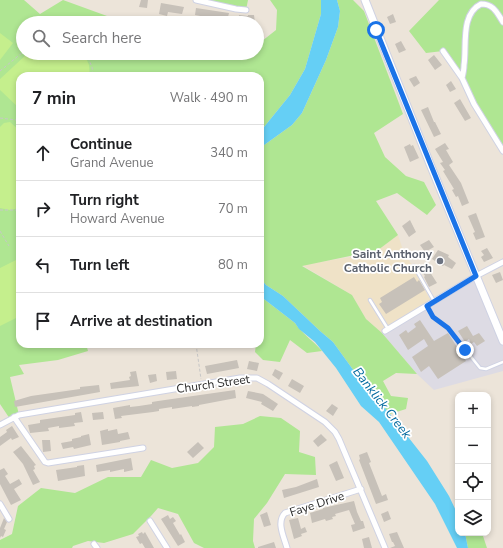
<!DOCTYPE html>
<meta charset="utf-8">
<style>
:root{--surface:#fff;--page:#f2f2f2;--text:#202124;--muted:#757577;--line:#e0e0e0}
body{margin:0;font-family:"Nunito Sans",sans-serif;background:var(--page);color:var(--text)}
.controls{position:absolute;right:12px;bottom:12px;display:grid;overflow:hidden;border-radius:8px;box-shadow:0 2px 6px #0003}
.controls button{width:36px;height:36px;display:grid;place-items:center;padding:0;border:0;border-bottom:1px solid var(--line);background:var(--surface);color:var(--text);font:20px sans-serif}
.stop{position:absolute;width:12px;height:12px;margin:-9px;border:3px solid #1a73e8;border-radius:50%;background:#fff}
.stop.end{background:#1a73e8;border-color:#fff;box-shadow:0 1px 4px #0008}
.list{margin:0;padding:0;list-style:none}
h2{display:flex;justify-content:space-between;align-items:center;height:52px;margin:0;padding:0 16px;font-size:17px}
h2 small{font-size:13px;font-weight:400;color:var(--muted)}
.list li{display:grid;grid-template-columns:26px 1fr auto;gap:12px;align-items:center;box-sizing:border-box;height:56px;padding:0 16px;border-top:1px solid var(--line)}
.list b{display:block;font-size:15px;white-space:nowrap}
.list p{margin:0;font-size:13px;white-space:nowrap;color:var(--muted)}
.list em{font-size:13px;font-style:normal;color:var(--muted)}
.icon{flex:none;width:22px;height:22px;fill:none;stroke:currentColor;stroke-width:2;stroke-linecap:round;stroke-linejoin:round}
.map{position:relative;flex:none;width:503px;height:548px;overflow:hidden}
.search{position:absolute;background:var(--surface);box-shadow:0 2px 6px #0003;left:16px;top:16px;width:248px;height:44px;display:flex;align-items:center;gap:10px;box-sizing:border-box;padding:0 14px;border-radius:22px;color:var(--muted);font-size:15px}
.panel{position:absolute;background:var(--surface);box-shadow:0 2px 6px #0003;left:16px;top:72px;width:248px;height:276px;border-radius:12px}
.map>svg:first-child{display:block}
.industrial{fill:#dddbe4}
.education{fill:#efe2c7}
.green{fill:#afe692}
.pitch{fill:#c5ef8d}
.water{fill:#65cff5}
.building{fill:#c7c1b9}
.lines{fill:none;stroke-linecap:round;stroke-linejoin:round}
.lane-casing{stroke:#cfd2e3;stroke-width:4.5}
.street-casing{stroke:#cfd2e3;stroke-width:7}
.secondary-casing{stroke:#cfd2e3;stroke-width:9}
.path{stroke:#c7c7c7;stroke-width:1;stroke-dasharray:3 2;stroke-linecap:butt}
.lane{stroke:#fff;stroke-width:2.5}
.street{stroke:#fff;stroke-width:5}
.secondary{stroke:#fff;stroke-width:7}
.route{stroke:#1a73e8;stroke-width:5}
.worship-dot{fill:#6b7280;stroke:#fff;stroke-width:1.5}
.labels{text-anchor:middle;dominant-baseline:central;stroke-width:3.5;stroke-linejoin:round;paint-order:stroke}
.worship-label{font-size:12px;font-weight:bold;fill:#5b616d;stroke:#fff;text-anchor:end}
.street-label{font-size:12px;fill:#292929;stroke:#fff}
.water-label{font-size:13px;font-style:italic;fill:#056ba0;stroke:#fff}
</style>
<div class="map">
<svg width="503" height="548" viewBox="0 0 503 548">
<rect width="100%" height="100%" fill="#ece4d9"/>
<path class="industrial" d="M476 276 503 341V371L434 390 417 374 382 333Z"/>
<path class="education" d="M398 235 402 247 432 303 382 333 366 319 352 295 302 265 374 253Z"/>
<path class="green" d="M0 0H24L40 14 63 0 107 16 135 17 153 23H23V53H257V45L276 30 277 10 270 0H321V14L305 69 290 95 260 132V76H20V344H86L88 351 58 360 19 365 24 374 10 377 19 415 10 419 0 404Z
M198 0H248L246 10Z
M337 0H353L364 11 403 114 374 133 385 157 406 176 424 182 436 205 427 215 397 193 376 201 398 235 374 253 350 256 302 266 352 295 366 319 382 333 417 374 396 373 383 381 391 396 408 398 406 409 390 414 359 378 333 342 320 331 283 296 266 285 260 278V148L292 125 302 113 326 60 338 27 340 11Z
M439 0H503V151L443 51 426 53 409 31Z
M260 296 295 323C302 334 314 341 322 351L307 353 290 340 280 362 263 360 255 352 256 344H260Z
M260 416 281 418 300 431 299 452 315 457 316 475 285 474 267 503 254 519 253 541 255 548H204L194 543 178 514 158 508 151 516 133 534 104 543 88 541 73 546 72 548H0V540L12 534 18 506 41 488 75 493 108 477H141L151 460 172 468 198 463 214 447 215 427 243 424Z
M465 533H482L487 548H468Z"/>
<path class="pitch" d="M0 33 13 43 0 60Z
M28 53H84L89 65 90 76H20V109L0 90V79Z
M10 122 20 131V208L10 210 0 208V127L4 123Z
M20 258V316L0 326V268Z"/>
<path class="water" d="M321 0H337L340 11 338 27 326 60 302 113 292 125 260 148V132L290 95 305 69 321 14Z
M260 278 266 285 283 296 320 331 333 342 359 378 390 414 427 461 449 496 458 515V533H465L468 548H457L435 504 379 422 361 406 336 368 315 342 299 329 295 323 260 296Z"/>
<path class="building" d="M141 0H148L147 8 139 7Z
M161 3 184 7 182 14 168 12 167 16 159 14Z
M196 8 229 13 227 21 195 15Z
M393 14 396 22 390 24 387 17Z
M239 15 248 16V15H254L255 23H238Z
M401 41 406 50 399 53 395 44Z
M434 55 442 65 435 70 428 60Z
M416 76 420 83 414 87 409 79Z
M451 81 456 89 450 92 446 85Z
M460 99 471 118 465 121 454 103Z
M428 107 434 122H435L441 134 434 137 421 110Z
M445 143 449 149 446 150 453 162 449 165 461 183 469 203 462 206 458 196 456 197 452 190 454 189 443 171 445 170 440 163 443 162 435 149Z
M410 144 411 146 413 145 419 158 410 162 404 147Z
M476 213 485 237 476 240 473 233 475 232 468 216Z
M410 220 416 232 409 237 402 226Z
M429 240 434 247 425 252 420 245Z
M487 248 493 258 484 262 481 257 484 255 481 251Z
M438 250 449 255 448 257 456 263 452 269 444 265 443 266 432 259Z
M428 269 437 283 429 287 424 277 425 276 422 272Z
M500 272 503 280 496 283 492 275Z
M414 277 417 282 419 280 425 290 386 314 379 304 382 302 380 298Z
M420 320 434 341 448 333 466 361 438 379 429 366 421 372 412 357 428 346 424 339 408 350 399 335 406 330 408 333 416 327 414 324Z
M467 326 473 336 479 333 485 341 477 346 474 342 471 344 469 339 465 342 458 331Z
M237 360 239 368 207 374 205 366Z
M249 361 259 363 257 371 247 369Z
M275 369 283 373 279 380 272 375Z
M136 371 139 386 111 389 110 383 130 380 129 377 131 376 130 372Z
M176 371 177 379 167 380 166 372Z
M156 374 157 381 150 383 148 375Z
M292 379 304 386 300 393 288 386Z
M99 385 100 392 15 407 14 401 31 396 80 389V387Z
M235 390 236 398 199 405V406L192 407V406L172 409V407L159 409V411L153 412 121 416 122 418 115 419 113 408 130 405V407L139 406 152 404V402L158 401Z
M248 391 263 394 278 404 273 411 261 404 262 402 246 398Z
M332 404 338 408 333 416 326 411Z
M81 412 83 422 74 423 75 426 59 428V426L48 428 49 431 30 433 28 425 40 423V420L75 415V413Z
M103 412 104 419 93 420 92 413Z
M12 426 19 437 12 440 11 438 0 446V437L7 432 6 430Z
M108 429V431L117 429 118 434 128 432 130 439 120 441V442L102 445 100 431Z
M89 434 91 445 74 449 73 447 63 449 61 443 72 441V439L81 437V436Z
M321 434 327 440 318 447 313 441Z
M42 440H50L51 451 43 452Z
M198 442 204 448 193 458 187 452Z
M21 446 36 465 34 466 35 469 33 470 40 482 33 485 23 464 13 452Z
M367 452 371 462 369 463 382 496 386 494 388 500 376 504 359 460 360 459 359 455Z
M131 458 133 470 124 472V469L110 472V470L97 472 96 465Z
M337 461 344 478 336 481 329 465Z
M84 465 85 476 58 481 56 470 77 467V466Z
M4 468 8 474 5 476 10 484 19 479 22 484 14 489 21 500 11 505 0 484V470Z
M317 479 319 487 284 498 282 490 296 487Z
M354 501 357 512 361 521H363L365 528 353 532 351 525 355 524 349 510 335 514 336 516 332 517 333 519 326 521 325 519 312 523 310 513 323 509V508Z
M388 511 391 519 384 522 381 514Z
M267 512 271 525 264 527 260 515Z
M168 515 170 519 173 517 176 521 173 523 180 535 181 534 185 542 178 546 161 519Z
M4 518 7 522 4 529 6 530 3 537 1 536 0 538V528Z
M298 518 301 529 305 527 307 532 301 534 302 536 294 539 289 520Z
M142 532 143 534 145 532 154 548H145L142 543 140 544 136 537 139 536 138 534Z
M397 532 404 548H390L395 546 393 542H392L389 534Z
M369 537 372 548H364L362 539Z
M274 542 276 548H258V547Z"/>
<g class="lines">
<g class="lane-casing">
<path id="lane" d="M414 266 434 301
M370 300 388 329
M427 306 433 317 448 328 480 368 486 369 503 362"/>
</g>
<g class="street-casing">
<path id="street" d="M196 0 236 9 246 10
M443 51 462 78 474 104 503 151
M462 78C463 74 464 70 464 65 467 47 460 14 481 4 494 4 497 13 503 22
M385 331 476 276 503 262
M14 417 45 462 48 463 143 448
M0 425 19 415 240 378H257L268 384 325 422 335 432 339 439 385 548
M0 504 9 519
M150 521 167 548
M94 544 97 548
M287 548C284 537 276 522 285 513L361 489"/>
</g>
<g class="secondary-casing">
<path id="secondary" d="M365 0 430 164 503 341"/>
</g>
<path class="path" d="M86 53 92 67 93 76
M0 71 23 52
M0 118 16 120 20 122
M0 210H20
M0 231 9 246
M196 344 201 379"/>
<use href="#lane" class="lane"/>
<use href="#street" class="street"/>
<use href="#secondary" class="secondary"/>
</g>
<g class="lines">
<path class="route" d="M376 30 476 276 427 306 433 317 448 328 465 350"/>
</g>
<circle class="worship-dot" cx="440" cy="261" r="4"/>
<g class="labels">
<g class="worship-label">
<text x="432" y="254">Saint Anthony<tspan x="432" dy="14">Catholic Church</tspan></text>
</g>
<g class="street-label">
<text transform="translate(213 384) rotate(-8)">Church Street</text>
<text transform="translate(317 504) rotate(-18)">Faye Drive</text>
</g>
<g class="water-label">
<text transform="translate(382 403) rotate(52)">Banklick Creek</text>
</g>
</g>
</svg>
<div class="controls">
<button>+</button>
<button>−</button>
<button><svg class="icon" aria-label="locate" viewBox="0 0 24 24"><circle cx="12" cy="12" r="6"/><path d="M12 2v4M12 18v4M2 12h4M18 12h4"/></svg></button>
<button><svg class="icon" aria-label="layers" viewBox="0 0 24 24"><path d="M12 4l9 5-9 5-9-5zM3 14l9 5 9-5"/></svg></button>
</div>
<div class="stop" style="left:376px;top:30px"></div>
<div class="stop end" style="left:465px;top:350px"></div>
<div class="search"><svg class="icon" aria-label="search" viewBox="0 0 24 24"><circle cx="10" cy="10" r="6"/><path d="M15 15l6 6"/></svg>Search here</div>
<section class="panel">
<h2>7 min<small>Walk · 490 m</small></h2>
<ul class="list">
<li><svg class="icon" aria-label="ahead" viewBox="0 0 24 24"><path d="M12 20V5M6 11l6-6 6 6"/></svg><div><b>Continue</b><p>Grand Avenue</p></div><em>340 m</em></li>
<li><svg class="icon" aria-label="right" viewBox="0 0 24 24"><path d="M7 20v-9h11M14 6l5 5-5 5"/></svg><div><b>Turn right</b><p>Howard Avenue</p></div><em>70 m</em></li>
<li><svg class="icon" aria-label="left" viewBox="0 0 24 24"><path d="M17 20v-9H6M10 6l-5 5 5 5"/></svg><div><b>Turn left</b></div><em>80 m</em></li>
<li><svg class="icon" aria-label="arrive" viewBox="0 0 24 24"><path d="M6 21V4h12l-3 4 3 4H6"/></svg><div><b>Arrive at destination</b></div></li>
</ul>
</section>
</div>
